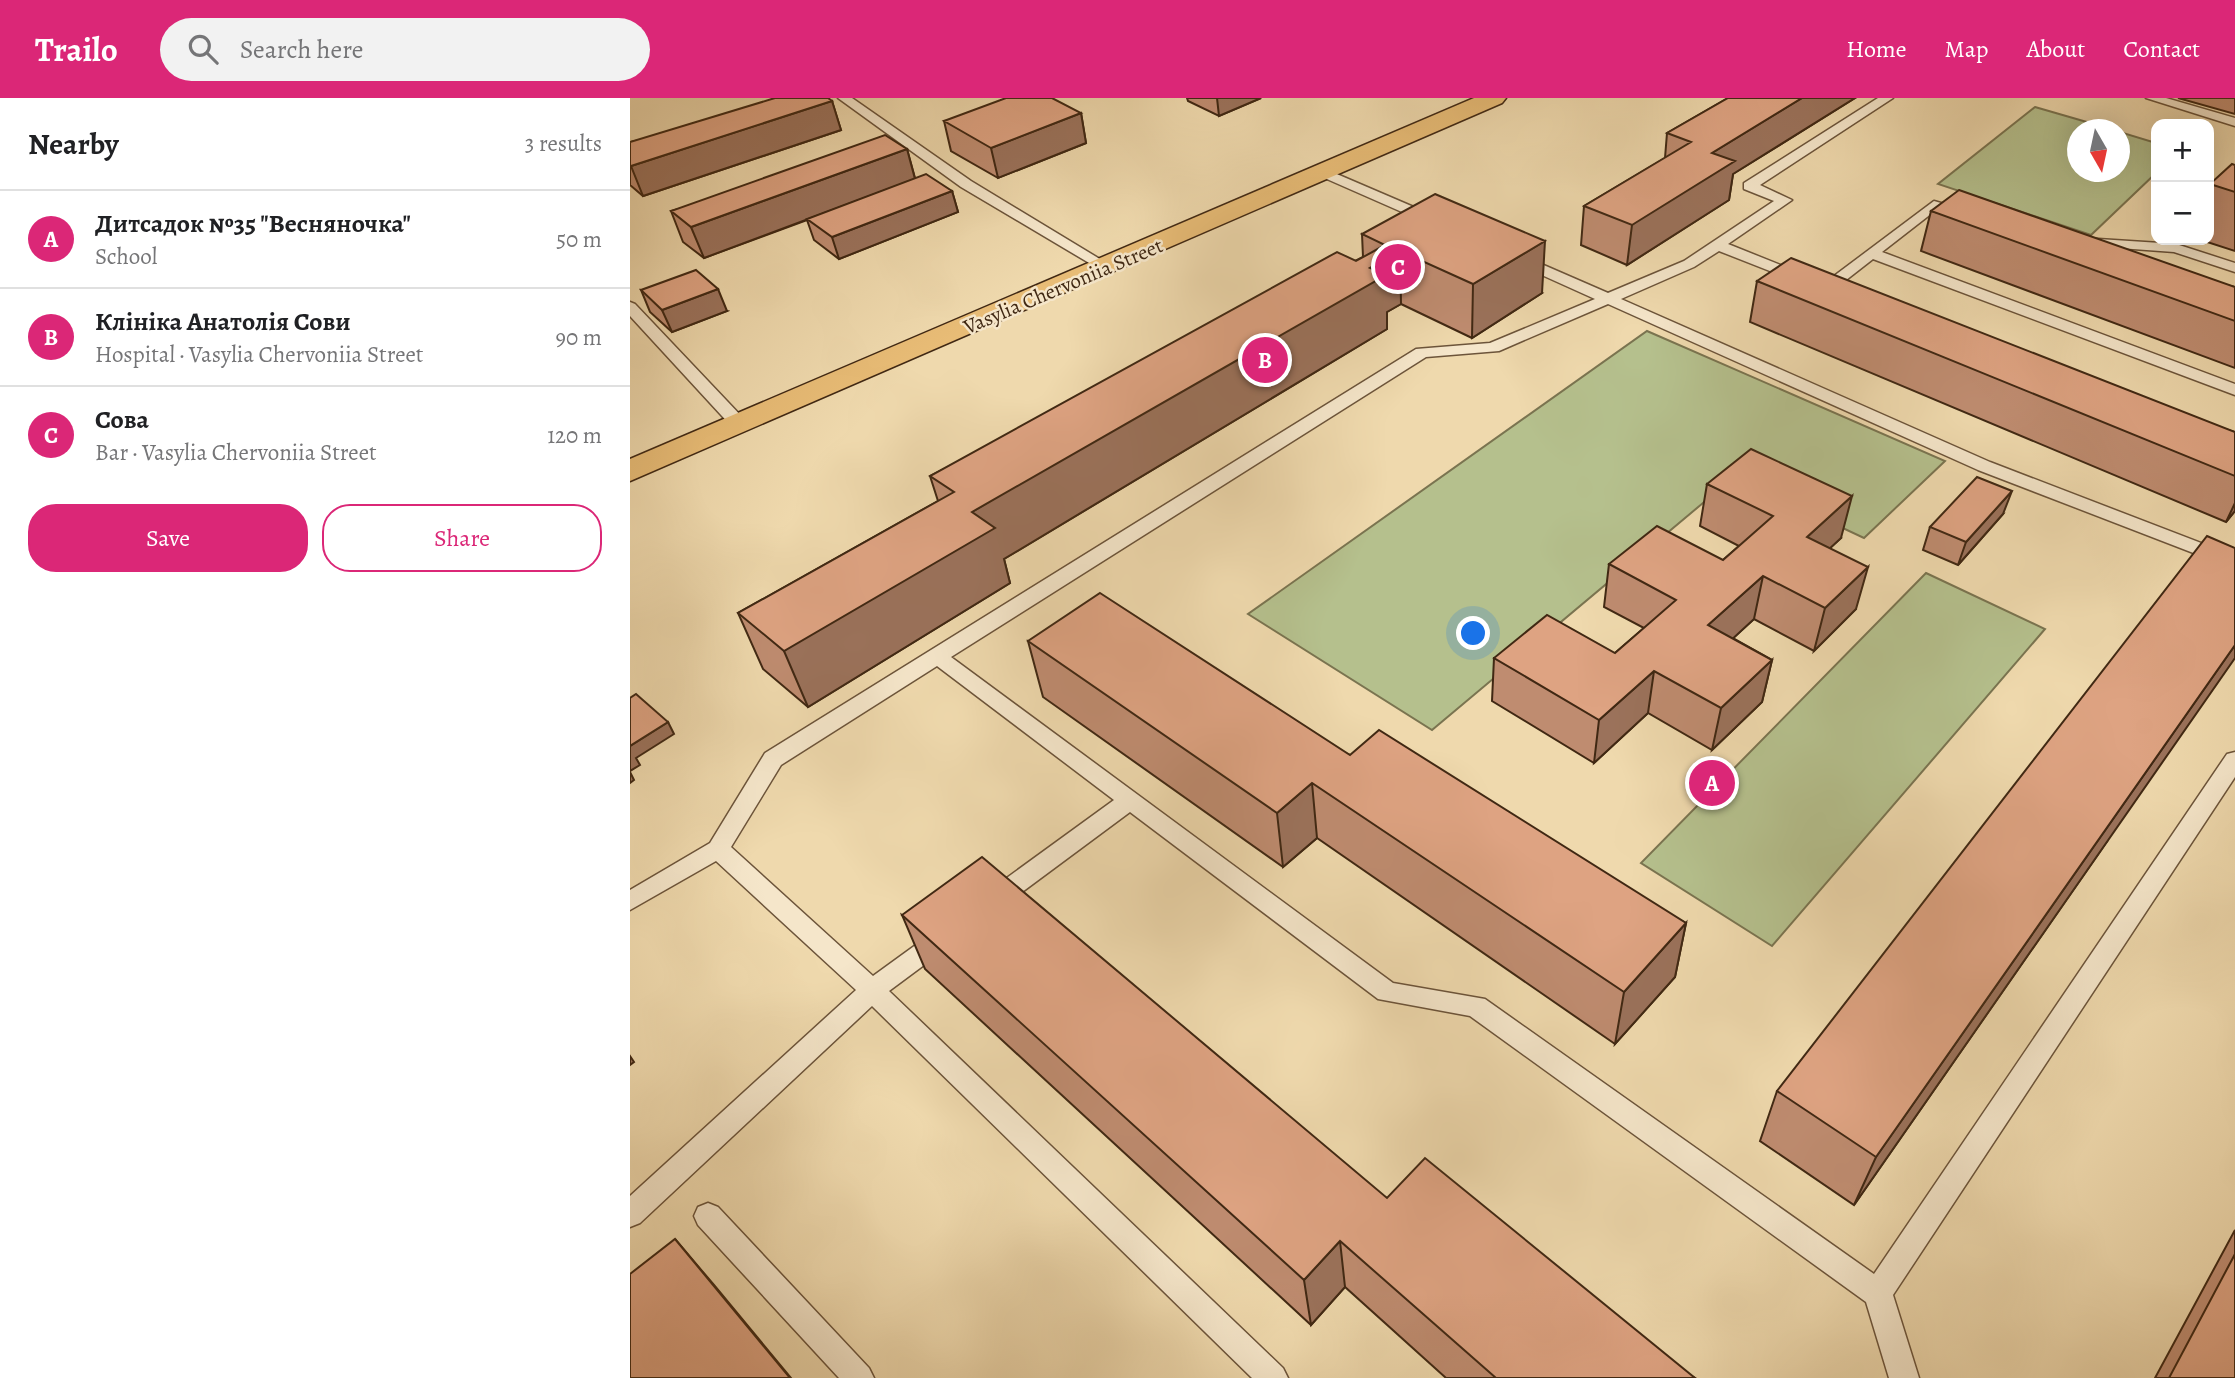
<!DOCTYPE html>
<meta charset="utf-8">
<style>
:root{--surface:#fff;--page:#f2f2f2;--text:#202124;--muted:#757577;--line:#e0e0e0;--accent:#db2777}
body{margin:0;font-family:Alegreya,serif;background:var(--page);color:var(--text)}
.controls{position:absolute;right:21px;top:21px;display:grid;overflow:hidden;border-radius:14px;box-shadow:0 7px 28px #0002}
.controls button{width:63px;height:63px;display:grid;place-items:center;padding:0;border:0;border-bottom:2px solid var(--line);background:var(--surface);color:var(--text);font:35px sans-serif}
.compass{position:absolute;left:1437px;top:21px;width:63px;height:63px;border-radius:50%;background:var(--surface);box-shadow:0 7px 28px #0002;rotate:171deg}
.you{position:absolute;left:844px;top:536px;width:24px;height:24px;margin:-18px;border:5px solid #fff;border-radius:50%;background:#1a73e8;box-shadow:0 0 0 10px #1a73e833}
.badge{display:grid;place-items:center;width:46px;height:46px;border-radius:50%;background:var(--accent);color:#fff;font-size:23px;font-weight:700}
.pin{position:absolute;translate:-50% -50%;border:4px solid #fff;box-shadow:0 2px 7px #0006}
.list{margin:0;padding:0;list-style:none}
h2{display:flex;justify-content:space-between;align-items:center;height:91px;margin:0;padding:0 28px;font-size:30px}
h2 small{font-size:23px;font-weight:400;color:var(--muted)}
.list li{display:grid;grid-template-columns:46px 1fr auto;gap:21px;align-items:center;box-sizing:border-box;height:98px;padding:0 28px;border-top:2px solid var(--line)}
.list b{display:block;font-size:26px;white-space:nowrap}
.list p{margin:0;font-size:23px;white-space:nowrap;color:var(--muted)}
.list em{font-size:23px;font-style:normal;color:var(--muted)}
.actions{display:flex;gap:14px;padding:21px 28px}
.actions a{flex:1;padding:16px 0;border:2px solid var(--accent);border-radius:28px;text-align:center;font-size:24px;color:var(--accent)}
.actions .main{background:var(--accent);color:#fff}
.icon{flex:none;width:38px;height:38px;fill:none;stroke:currentColor;stroke-width:2;stroke-linecap:round;stroke-linejoin:round}
.map{position:relative;flex:none;width:1605px;height:1280px;overflow:hidden}
header{display:flex;align-items:center;gap:42px;box-sizing:border-box;height:98px;padding:0 35px;background:var(--accent);color:#fff}
header strong{font-size:33px}
nav{display:flex;gap:38px;margin-inline-start:auto;font-size:24px}
.search{width:490px;height:63px;background:var(--page);display:flex;align-items:center;gap:18px;box-sizing:border-box;padding:0 24px;border-radius:38px;color:var(--muted);font-size:26px}
main{display:flex}
aside{flex:1;background:var(--surface)}
.map>svg:first-child{display:block}
.green{fill:#b5c08d;stroke:#7a7450;stroke-width:2}
.lines{fill:none;stroke-linecap:round;stroke-linejoin:round}
.service-casing{stroke:#6c543a;stroke-width:3}
.primary-casing{stroke:#402813;stroke-width:3}
.service{fill:#f5e6ca;fill-rule:evenodd}
.primary{fill:#e8bc76;fill-rule:evenodd}
.wall{fill:#bf8c70;stroke:#402813;stroke-width:2}
.shaded-wall{fill:#9b725b;stroke:#402813;stroke-width:2}
.building{fill:#dea382;stroke:#402813;stroke-width:2}
.labels{text-anchor:middle;dominant-baseline:central;stroke-width:5;stroke-linejoin:round;paint-order:stroke}
.far-street-label{font-size:21px;fill:#402813;stroke:#f5e6ca}
</style>
<header>
<strong>Trailo</strong>
<div class="search"><svg class="icon" aria-label="search" viewBox="0 0 24 24"><circle cx="10" cy="10" r="6"/><path d="M15 15l6 6"/></svg>Search here</div>
<nav><a>Home</a><a>Map</a><a>About</a><a>Contact</a></nav>
</header>
<main>
<aside>
<h2>Nearby<small>3 results</small></h2>
<ul class="list">
<li><span class="badge">A</span><div><b>Дитсадок №35 &quot;Весняночка&quot;</b><p>School</p></div><em>50 m</em></li>
<li><span class="badge">B</span><div><b>Клініка Анатолія Сови</b><p>Hospital · Vasylia Chervoniia Street</p></div><em>90 m</em></li>
<li><span class="badge">C</span><div><b>Сова</b><p>Bar · Vasylia Chervoniia Street</p></div><em>120 m</em></li>
</ul>
<div class="actions"><a class="main">Save</a><a>Share</a></div>
</aside>
<div class="map">
<svg width="1605" height="1280" viewBox="0 0 1605 1280">
<rect width="100%" height="100%" fill="#efd9ad"/>
<filter id="stains"><feTurbulence type="fractalNoise" baseFrequency=".00286" numOctaves="4"/><feColorMatrix values="0 0 0 0 .2 0 0 0 0 .09 0 0 0 0 .02 0 0 0 .5 -.17"/></filter>
<radialGradient id="worn" r=".72"><stop offset=".6" stop-color="#630" stop-opacity="0"/><stop offset="1" stop-color="#630" stop-opacity=".3"/></radialGradient>
<path class="green" d="M1405 9 1481 31 1448 32V74H1490V34L1526 45V75L1461 137 1308 86Z
M1017 233 1315 363 1234 440 1104 379 802 632 618 516Z
M1296 475 1415 531 1142 848 1011 765Z"/>
<g class="lines">
<g class="service-casing">
<path id="service" d="M208 0H222L341 83 483 169 481 172H471L331 89Z
M1248 0H1263L1130 87 1162 102 1098 146 1178 178 1180 181 1178 184H1168L1089 153 1064 169 991 201 1360 364 1605 458V471L1348 372 978 206 869 253 796 259 321 559 763 885 855 901 1244 1176 1597 656 1605 654V679L1263 1197 1289 1280H1259L1236 1204 840 918 748 901 500 714 372 809 364 811 356 809 352 802 356 795 484 702 307 568 151 667 101 749 243 878 305 833 313 830 321 833 325 840 321 847 259 893 653 1270 658 1280H622L242 908 10 1125 0 1129V1098L226 892 86 763 0 812V792L80 745 135 655 786 251 860 245 965 201 883 164 881 161 883 158H893L978 195 1054 163 1144 103 1114 91V85Z
M1516 0H1536L1605 20V28Z
M695 71 807 119 809 122 802 126 797 125 690 78V72Z
M1304 103 1339 113 1341 116 1334 120 1306 112 1252 154 1605 286V297L1243 161 1202 193H1192L1189 190 1192 187Z
M1453 140 1546 146 1605 165V174L1544 154 1448 147 1446 144Z
M0 204 5 206 115 322 117 326 115 330H103L0 218Z
M78 1105 88 1109 239 1270 244 1280H209L68 1127 64 1118 68 1109Z"/>
</g>
<g class="primary-casing">
<path id="primary" d="M844 0H876L872 5 0 383V361Z"/>
</g>
<use href="#service" class="service"/>
<use href="#primary" class="primary"/>
</g>
<path class="wall" d="M557 0H631L589 18 558 3Z
M1098 0H1225L1103 76 1099 102 997 167 951 147 954 108 1035 60 1037 35Z
M1548 0H1605V16Z
M202 3 211 32 13 98 0 87V44Z
M451 15 456 45 368 80 321 53 314 23Z
M277 51 285 80 322 93 328 114 209 161 184 142 177 122 74 160 53 144 41 113Z
M1605 67V153L1571 142H1579L1580 86Z
M1301 113 1605 189V270L1291 153Z
M732 136 912 195 842 240 771 206 757 214V231L374 461 380 485 178 609 133 571 108 515 308 403 300 378 733 159Z
M1127 183 1605 334V413L1596 424 1120 224Z
M11 192 97 213 42 234 20 214Z
M1077 386 1211 440 1200 450 1226 511 1184 553 1124 521 1103 540 1142 562 1132 604 1082 652 1018 615 964 665 862 603 864 560 985 555 1014 530 974 509 979 466 1093 462 1109 448 1070 428Z
M1373 416 1328 467 1293 452 1300 429Z
M398 543 720 657 1056 825 1045 879 985 946 687 740 653 769 413 599Z
M1478 742 1224 1107 1130 1043 1147 993Z
M272 817 757 1100 1065 1280H816L715 1189 681 1227 295 871Z
M1605 1132V1280H1525Z"/>
<path class="shaded-wall" d="M587 0H631L589 18Z
M1172 0H1225L1103 76 1099 102 997 167 1002 127 1082 55Z
M202 3 211 32 13 98 1 68Z
M451 15 456 45 368 80 361 50Z
M277 51 285 81 74 160 61 129Z
M322 93 328 114 209 161 202 139Z
M915 143 912 195 842 240 843 186Z
M770 153 771 206 757 214V231L374 461 380 485 178 609 154 553 342 414 740 170Z
M88 191 97 213 42 234 32 212Z
M1382 393 1373 416 1328 467 1336 444Z
M1222 398 1211 440 1167 481 1177 439Z
M1605 405V413L1596 424Z
M1238 469 1226 511 1184 553 1195 510Z
M1133 478 1124 521 1071 570 1078 527Z
M1605 547V560L1224 1107 1246 1059Z
M1142 562 1132 604 1082 652 1091 610Z
M1024 573 1018 615 964 665 969 622Z
M38 624 44 636 6 660 10 667 0 673V648Z
M0 674 4 682 0 685Z
M682 685 687 740 653 769 647 715Z
M1056 825 1045 879 985 946 994 894Z
M0 958 4 964 0 967Z
M45 1141 84 1187 161 1280H160Z
M710 1143 715 1189 681 1227 674 1182Z"/>
<path class="building" d="M145 0H198L202 3 1 68 0 67V44Z
M376 0H422L451 15 361 50 314 23Z
M1098 0H1172L1082 55 1105 63 1002 127 954 108 1061 44 1037 35Z
M255 37 277 51 61 129 41 113Z
M1602 66 1605 67V94L1580 86Z
M296 76 322 93 202 139 177 121Z
M1329 92 1605 189V223L1301 113Z
M805 96 915 143 843 186 770 153 740 170 756 177 342 414 365 430 154 553 108 515 324 394 300 378 707 154 726 163 755 147 732 136Z
M1161 160 1605 334V378L1127 183Z
M66 172 88 191 32 212 11 192Z
M1121 351 1222 398 1177 439 1238 469 1195 510 1133 478 1078 527 1142 562 1091 610 1024 573 969 622 864 560 917 517 985 555 1046 502 979 466 1027 428 1093 462 1143 418 1077 386Z
M1347 379 1382 393 1336 444 1300 429Z
M1577 438 1605 450V547L1246 1059 1147 993Z
M470 495 720 657 749 632 1056 825 994 894 682 685 647 715 398 543Z
M6 596 38 624 0 648V600Z
M352 759 757 1100 795 1060 1065 1280H866L710 1143 674 1182 272 817Z
M45 1141 160 1280H0V1176Z
M1605 1156V1280H1539Z"/>
<g class="labels">
<g class="far-street-label">
<text transform="translate(433 188) rotate(-23)">Vasylia Chervoniia Street</text>
</g>
</g>
<rect width="100%" height="100%" filter="url(#stains)"/>
<rect width="100%" height="100%" fill="url(#worn)"/>
</svg>
<div class="controls">
<button>+</button>
<button>−</button>
</div>
<svg class="compass" viewBox="-18 -18 36 36"><path d="M0-13l5 13h-10z" fill="#e53935"/><path d="M0 13l5-13h-10z" fill="#757577"/></svg>
<div class="you"></div>
<div class="pin badge" style="left:1082px;top:685px">A</div>
<div class="pin badge" style="left:635px;top:262px">B</div>
<div class="pin badge" style="left:768px;top:169px">C</div>
</div>
</main>
